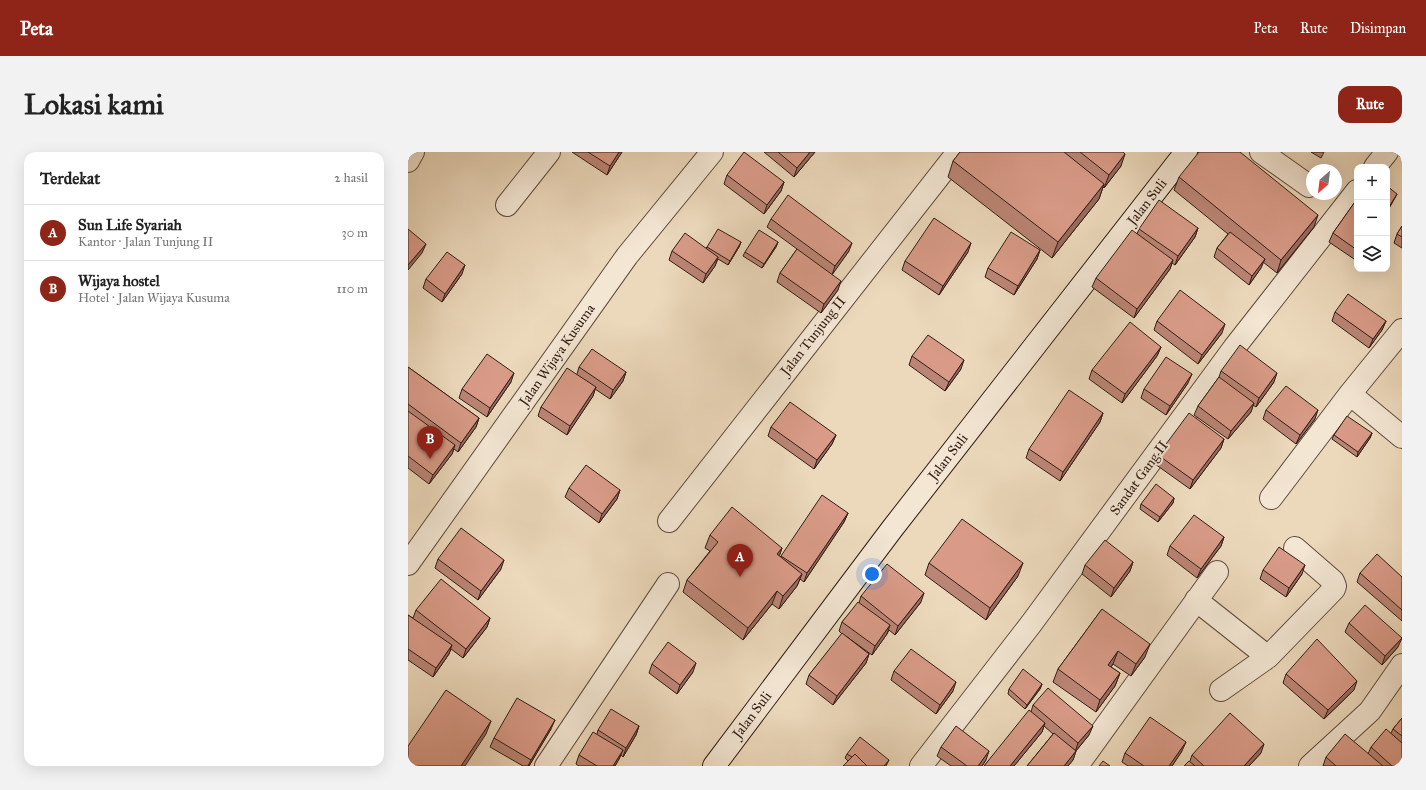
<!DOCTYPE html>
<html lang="id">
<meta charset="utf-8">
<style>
:root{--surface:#fff;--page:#f2f2f2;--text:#222;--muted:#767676;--line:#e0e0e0;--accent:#8f2418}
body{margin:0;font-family:"IM FELL Great Primer",serif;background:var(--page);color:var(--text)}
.controls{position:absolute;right:12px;top:12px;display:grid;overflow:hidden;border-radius:8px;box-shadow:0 4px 16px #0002}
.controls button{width:36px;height:36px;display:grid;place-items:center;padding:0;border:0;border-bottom:1px solid var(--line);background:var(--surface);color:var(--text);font:20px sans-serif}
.compass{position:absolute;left:898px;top:12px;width:36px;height:36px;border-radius:50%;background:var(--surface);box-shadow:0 4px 16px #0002;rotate:208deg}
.you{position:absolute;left:464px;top:422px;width:14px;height:14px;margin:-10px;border:3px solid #fff;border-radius:50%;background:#1a73e8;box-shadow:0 0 0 6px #1a73e833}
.badge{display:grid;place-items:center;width:26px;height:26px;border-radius:50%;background:var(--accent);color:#fff;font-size:13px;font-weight:700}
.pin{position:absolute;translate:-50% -33px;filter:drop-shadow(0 1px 2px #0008)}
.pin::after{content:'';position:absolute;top:21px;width:14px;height:12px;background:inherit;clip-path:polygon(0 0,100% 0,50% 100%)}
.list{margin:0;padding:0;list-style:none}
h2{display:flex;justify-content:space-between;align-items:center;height:52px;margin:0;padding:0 16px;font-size:17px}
h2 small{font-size:13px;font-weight:400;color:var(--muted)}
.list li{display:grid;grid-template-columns:26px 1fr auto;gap:12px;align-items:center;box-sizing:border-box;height:56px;padding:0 16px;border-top:1px solid var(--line)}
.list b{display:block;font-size:15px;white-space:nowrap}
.list p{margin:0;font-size:13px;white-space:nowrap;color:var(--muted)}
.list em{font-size:13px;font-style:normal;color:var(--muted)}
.icon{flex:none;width:22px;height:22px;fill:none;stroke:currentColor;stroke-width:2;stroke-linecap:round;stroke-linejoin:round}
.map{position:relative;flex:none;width:994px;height:614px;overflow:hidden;border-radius:12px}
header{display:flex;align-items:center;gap:24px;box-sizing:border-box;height:56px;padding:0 20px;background:var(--accent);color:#fff}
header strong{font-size:19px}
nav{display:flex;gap:22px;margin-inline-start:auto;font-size:14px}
.intro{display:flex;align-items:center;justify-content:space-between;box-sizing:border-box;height:96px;padding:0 24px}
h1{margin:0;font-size:28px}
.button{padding:10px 18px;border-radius:12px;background:var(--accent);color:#fff;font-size:14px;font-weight:700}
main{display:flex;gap:24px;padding:0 24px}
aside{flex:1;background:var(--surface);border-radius:12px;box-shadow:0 4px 16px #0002}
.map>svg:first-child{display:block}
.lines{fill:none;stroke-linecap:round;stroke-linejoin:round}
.minor-casing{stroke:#604c3f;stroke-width:24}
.secondary-casing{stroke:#311d15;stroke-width:24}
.minor{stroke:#f3e6d3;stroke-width:22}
.secondary{stroke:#f3e6d3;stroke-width:22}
.wall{fill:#bb8575;stroke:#311d15}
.shaded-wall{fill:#986c5f;stroke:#311d15}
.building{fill:#d99b88;stroke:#311d15}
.labels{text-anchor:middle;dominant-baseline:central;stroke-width:4;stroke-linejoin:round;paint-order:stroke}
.street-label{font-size:14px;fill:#311d15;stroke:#f3e6d3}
</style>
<header>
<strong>Peta</strong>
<nav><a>Peta</a><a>Rute</a><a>Disimpan</a></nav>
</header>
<div class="intro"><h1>Lokasi kami</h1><a class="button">Rute</a></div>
<main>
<aside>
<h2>Terdekat<small>2 hasil</small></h2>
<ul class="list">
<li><span class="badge">A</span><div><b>Sun Life Syariah</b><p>Kantor · Jalan Tunjung II</p></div><em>30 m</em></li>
<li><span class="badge">B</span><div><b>Wijaya hostel</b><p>Hotel · Jalan Wijaya Kusuma</p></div><em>110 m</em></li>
</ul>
</aside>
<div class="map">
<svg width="994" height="614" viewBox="0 0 994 614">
<rect width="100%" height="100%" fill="#ecd9bc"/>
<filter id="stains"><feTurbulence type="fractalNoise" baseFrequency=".005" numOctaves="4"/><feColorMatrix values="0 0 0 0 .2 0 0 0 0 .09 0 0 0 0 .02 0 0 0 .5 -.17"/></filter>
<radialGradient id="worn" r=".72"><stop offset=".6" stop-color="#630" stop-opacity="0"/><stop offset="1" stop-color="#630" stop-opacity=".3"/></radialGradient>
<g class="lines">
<g class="minor-casing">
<path id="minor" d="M853 0 901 34
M0 9 5 0
M967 15 979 0
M99 53 141 0
M942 242 994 285
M863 346 942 242 994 178
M261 369 550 0
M0 412 219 104 304 0
M788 448 860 505
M813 538 860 505 926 437 927 434 925 429 887 396
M138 614 260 432
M513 614 623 472 826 196 949 39
M669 614 809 420
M902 614 962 559 994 513"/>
</g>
<g class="secondary-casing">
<path id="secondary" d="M306 614 484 377 778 0"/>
</g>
<use href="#minor" class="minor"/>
<use href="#secondary" class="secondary"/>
</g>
<path class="wall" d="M164 0H214L199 23Z
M356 0H407L386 25Z
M552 0H715L713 14 696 36 695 35 691 47 644 106 540 25 545 9Z
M903 0H916L913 6Z
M993 0H994V6L991 4Z
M319 23 376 30 373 39 356 62 316 32Z
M771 25 906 75 869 121 855 110 853 116 841 133 806 105 809 96 820 82 766 38Z
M949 47V109L921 90 925 81Z
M363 67 441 99 424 122 430 138 413 161 369 130 372 121 389 97 359 75Z
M994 74V96L986 91 989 82Z
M790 76 787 85 767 113 764 111 762 117 726 166 684 135 688 126 729 82 731 77Z
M333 90 331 95 320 113 310 107 307 114 295 131 261 108 264 99 298 96 299 95Z
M370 90 368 95 354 116 335 104 337 100Z
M632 98 629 107 606 143 577 125 580 116Z
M560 100 531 143 494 118 497 109Z
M54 122 34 150 15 136 18 127Z
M927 160 978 169 974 178 961 196 924 169Z
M749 169 814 181 790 212 746 178Z
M753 195 749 204 714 251 681 227 684 218Z
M504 204 553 217 537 239 501 213Z
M0 215 71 266 68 275 50 300 46 297 44 302 21 332 0 316Z
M171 215 218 220 215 229 202 247 187 237 185 244 159 283 130 264 133 255 169 222Z
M813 219 866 230 848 255 845 253 843 260 820 287 786 263 790 254 811 225Z
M103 230 79 265 51 246 54 237Z
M780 231 758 263 733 246 736 237Z
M858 258 907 267 888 292 855 267Z
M695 261 692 270 652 329 618 306 621 297Z
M363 275 428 283 424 292 406 317 360 284Z
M964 281 962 286 949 305 924 287 926 283Z
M816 287 813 296 782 337 747 312 750 303Z
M161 336 212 338 209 347 191 371 157 345Z
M766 346 765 351 750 370 732 357 733 352Z
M440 361 436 370 396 430 392 427 389 434 371 457 364 452 335 488 275 440 279 428 302 399 297 396 302 383 374 396 371 404 372 405 373 404Z
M816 385 813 394 789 426 759 403 762 394Z
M30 407 93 417 70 448 27 416Z
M725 410 722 419 703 445 674 422 677 413Z
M521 411 610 424 578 468 517 423Z
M855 418 894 422 878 445 852 427Z
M952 421 994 425V469L949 430Z
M453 444 513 450 487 483 481 478 479 482 464 503 439 485 461 502 458 511 425 553 398 532 401 523 434 482 431 479 434 470 451 451Z
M694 457 737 505 723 524 705 512 703 515 712 521 707 534 688 560 645 530 650 517Z
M8 458 82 466 79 475 55 506 43 497 41 502 25 525 0 508V463L5 466Z
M941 471 990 495 974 513 937 480Z
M244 512 285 520 269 542 241 521Z
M486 519 545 539 528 562 483 528Z
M878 522 946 538 916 567 875 531Z
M634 532 632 537 617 557 600 542 601 537Z
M625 553 681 583 668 599 665 608 660 614H619L645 582 636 574 634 580 606 614H576L623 560Z
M994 566V614H915L918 605 960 602 963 595 983 581 985 577Z
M231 574 228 583 215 605 213 603 211 607 207 614H171L168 612 171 603 189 582 190 578Z
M143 577 121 614H115L82 595 86 586Z
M533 595 578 608 574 614H543L529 604Z
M774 599 764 614H720L714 610 717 601Z
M853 601 841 614H776L782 609 784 603Z
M439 602 479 612 440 609 437 606Z"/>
<path class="shaded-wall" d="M211 0H214L199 23 202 14Z
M402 0H407L386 25 389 16Z
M717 2 713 14 696 36 701 23Z
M376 30 373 39 356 62 359 53Z
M696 32 691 47 644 106 650 90Z
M989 42 987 46 979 60V58Z
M910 63 906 75 869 121 873 108Z
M790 76 787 85 767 113 770 104Z
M333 90 331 95 320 113 322 109Z
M370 90 368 95 354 116 356 112Z
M444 91 441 99 424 123 427 114Z
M563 91 560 100 531 143 535 134Z
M18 92 14 101 0 118V113Z
M632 98 629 107 606 143 610 134Z
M310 105 307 114 295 131 298 122Z
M857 107 853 116 841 133 844 124Z
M765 108 762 117 726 166 729 157Z
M57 113 54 122 34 150 37 142Z
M433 129 430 138 413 161 416 152Z
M978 169 974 178 961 196 965 187Z
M817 172 814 181 790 212 794 203Z
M753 195 749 204 714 251 717 242Z
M556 208 553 217 537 239 541 230Z
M218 220 215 229 202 247 205 238Z
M106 221 103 230 79 265 82 256Z
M869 221 866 230 848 255 851 246Z
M784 222 780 231 758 263 762 254Z
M188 235 185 244 159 283 162 274Z
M846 251 843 260 820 287 823 279Z
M910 258 907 267 888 292 892 283Z
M695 261 692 270 652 329 655 320Z
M71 266 68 275 50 300 53 291Z
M964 281 962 286 949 305 950 300Z
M428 283 424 292 406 317 409 308Z
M816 287 813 296 782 337 785 328Z
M47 293 44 302 21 332 25 323Z
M212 338 209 347 191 371 194 362Z
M766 346 765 351 750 370 752 365Z
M440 361 436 370 396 430 399 421Z
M816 385 813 394 789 426 793 417Z
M374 396 370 408 369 402Z
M96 408 93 417 70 448 73 439Z
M725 410 722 419 703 445 706 436Z
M615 411 610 424 578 468 582 456Z
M897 413 894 422 878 445 881 436Z
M394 422 389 434 371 457 375 444Z
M369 439 364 452 335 488 340 476Z
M516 441 513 450 487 483 490 474Z
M82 466 79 475 55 506 58 497Z
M482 473 479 482 464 503 467 494Z
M994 486 990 495 974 513 977 504Z
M742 492 737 505 723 524 728 512Z
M44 493 41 502 25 525 28 516Z
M710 499 705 512 695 525 700 513Z
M461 502 458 511 425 553 429 544Z
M288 511 285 520 269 542 272 533Z
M712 521 707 534 688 560 692 548Z
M949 529 946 538 916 567 920 558Z
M548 530 545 539 528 562 532 553Z
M634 532 632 537 617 557 619 553Z
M147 568 143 577 121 614H120L123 608Z
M83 569 78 582 57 614H53Z
M637 571 634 580 606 614H602Z
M231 574 228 583 215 605 218 596Z
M685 574 681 583 667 600 670 591Z
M778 590 774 599 764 614H761Z
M856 592 853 601 841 614H836Z
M215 598 211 607 207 614H205Z
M581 599 578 608 574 614H570Z
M668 599 665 608 660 614H656Z
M481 608 478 614H476Z"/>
<path class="building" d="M180 0H211L202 14Z
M336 0 376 30 359 53 319 23Z
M370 0H402L389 16Z
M552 0H656L696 32 650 90 545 9Z
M672 0H715L717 2 701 23Z
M791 0H832L910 63 873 108 771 25Z
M979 34 989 42 979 58Z
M380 43 444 91 427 114 363 67Z
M949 47V98L925 81Z
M751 48 790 76 770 104 731 77Z
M526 66 563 91 535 134 497 109Z
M994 74V85L989 82Z
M0 77 18 92 0 113Z
M310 77 333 90 322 109 299 95Z
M351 78 370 90 356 112 337 100Z
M724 78 765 108 729 157 688 126Z
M603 80 632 98 610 134 580 116Z
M822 80 857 107 844 124 809 96Z
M277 81 310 105 298 122 264 99Z
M389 97 433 129 416 152 372 121Z
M39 100 57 113 37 142 18 127Z
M772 138 817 172 794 203 749 169Z
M940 142 978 169 965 187 927 160Z
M722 170 753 195 717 242 684 218Z
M520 183 556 208 541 230 504 204Z
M832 193 869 221 851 246 813 219Z
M184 197 218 220 205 238 171 215Z
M79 202 106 221 82 256 54 237Z
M758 205 784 222 762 254 736 237Z
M0 215 71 266 53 291 0 252Z
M159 216 188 235 162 274 133 255Z
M811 225 846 251 823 279 790 254Z
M878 234 910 258 892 283 858 258Z
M661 238 695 261 655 320 621 297Z
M382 250 428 283 409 308 363 275Z
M0 259 47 293 25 323 0 304Z
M781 261 816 287 785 328 750 303Z
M939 264 964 281 950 300 926 283Z
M178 313 212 338 194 362 161 336Z
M748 332 766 346 752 365 733 352Z
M414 343 440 361 399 421 373 404Z
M324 355 374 396 369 402 394 422 375 444 369 439 340 476 279 428 310 390 302 383Z
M786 363 816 385 793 417 762 394Z
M554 367 615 411 582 456 521 411Z
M53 376 96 408 73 439 30 407Z
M697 388 725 410 706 436 677 413Z
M871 395 897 413 881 436 855 418Z
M969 402 994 425V458L952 421Z
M479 412 516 441 490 474 453 444Z
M33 427 82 466 58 497 8 458Z
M450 450 482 473 467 494 434 470Z
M957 453 994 486 977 504 941 471Z
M694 457 742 492 728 512 710 499 700 513 712 521 692 548 650 517Z
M0 463 44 493 28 516 0 497Z
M434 481 461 502 429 544 401 523Z
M909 487 949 529 920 558 878 522Z
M260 490 288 511 272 533 244 512Z
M503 497 548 530 532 553 486 519Z
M615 517 634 532 619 553 601 537Z
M640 536 685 574 670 591 625 553Z
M38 538 83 569 53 614H0V594Z
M109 546 147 568 123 608 86 586Z
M203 557 231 574 218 596 190 578Z
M621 558 637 571 602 614H576Z
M822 561 856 592 836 614H796L784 603Z
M742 565 778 590 761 614H736L717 601Z
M994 566V584L985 577Z
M548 574 581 599 570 614H559L533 595Z
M978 577 994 591V614H984L963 595Z
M185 580 215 598 205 614H189L171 603Z
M646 581 668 599 656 614H619Z
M937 582 975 614H928L918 605Z
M452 585 481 608 476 614H459L447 602 444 605 439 602Z
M447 602 459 614H435Z
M695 609 702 614H691Z
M781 609 787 614H776Z"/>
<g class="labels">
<g class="street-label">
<text transform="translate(739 50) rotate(-52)">Jalan Suli</text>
<text transform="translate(405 184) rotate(-52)">Jalan Tunjung II</text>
<text transform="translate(149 203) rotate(-55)">Jalan Wijaya Kusuma</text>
<text transform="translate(540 305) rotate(-52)">Jalan Suli</text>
<text transform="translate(731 326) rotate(-54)">Sandat Gang II</text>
<text transform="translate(344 563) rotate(-53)">Jalan Suli</text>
</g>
</g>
<rect width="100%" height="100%" filter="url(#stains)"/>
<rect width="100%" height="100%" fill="url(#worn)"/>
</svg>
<div class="controls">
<button>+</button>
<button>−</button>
<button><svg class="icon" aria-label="layers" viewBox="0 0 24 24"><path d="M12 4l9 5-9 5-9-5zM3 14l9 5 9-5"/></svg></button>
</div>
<svg class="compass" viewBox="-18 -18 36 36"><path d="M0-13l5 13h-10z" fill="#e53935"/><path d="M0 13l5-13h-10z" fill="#767676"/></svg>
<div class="you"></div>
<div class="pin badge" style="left:332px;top:425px">A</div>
<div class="pin badge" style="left:22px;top:307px">B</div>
</div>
</main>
